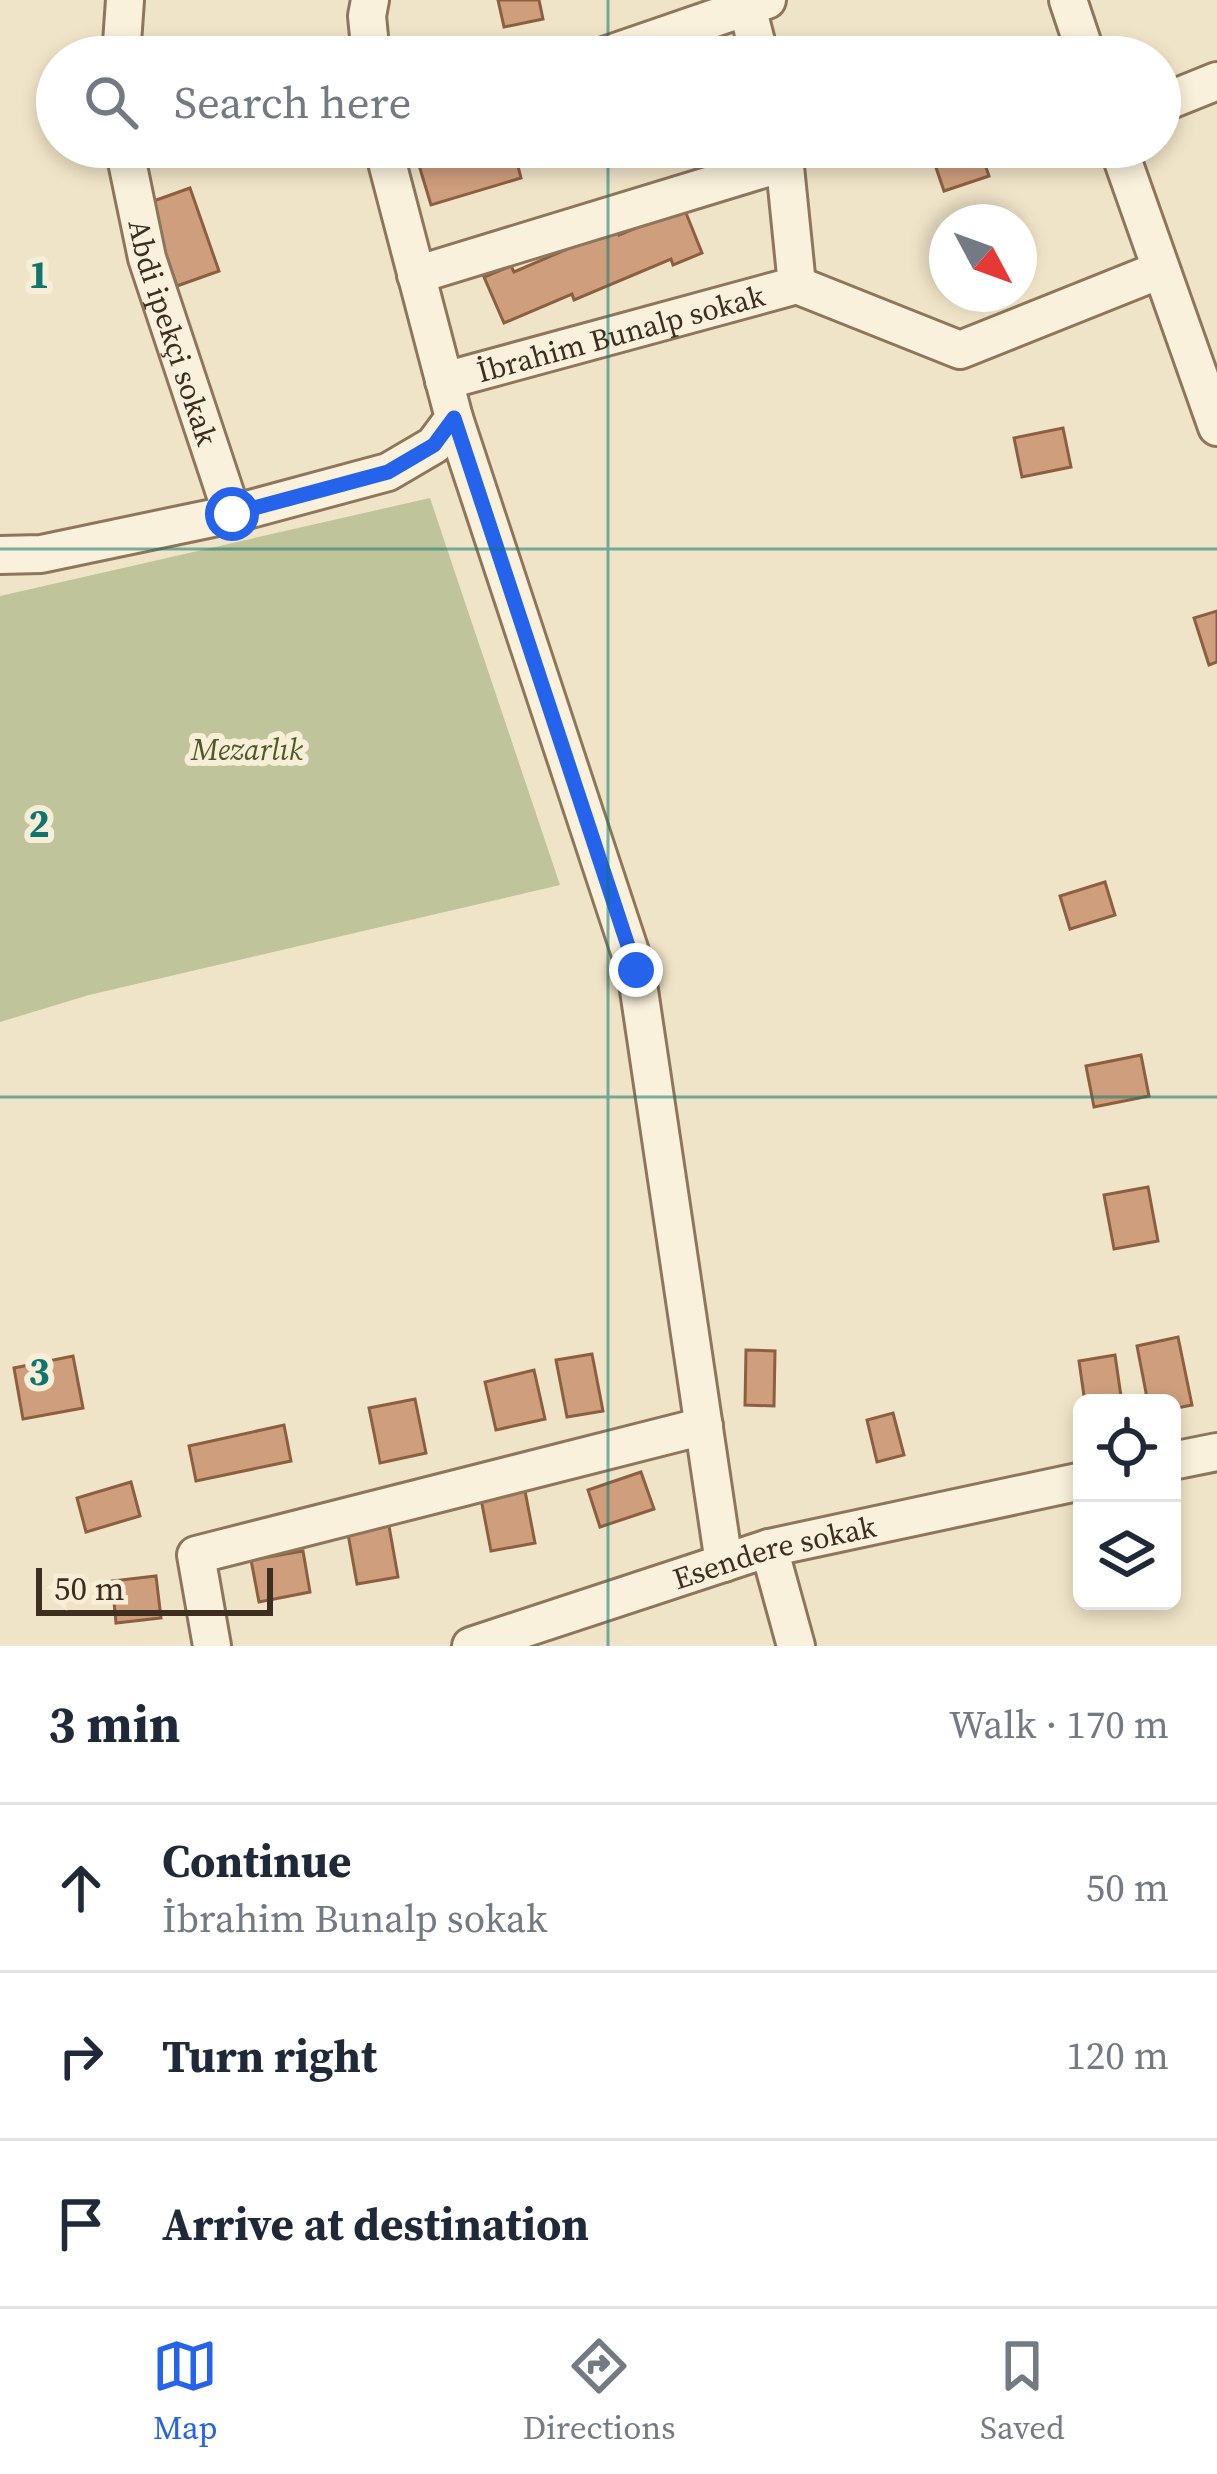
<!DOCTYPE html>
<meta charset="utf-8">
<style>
:root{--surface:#fff;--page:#f6f6f7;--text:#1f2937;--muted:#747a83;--line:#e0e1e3;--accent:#2563eb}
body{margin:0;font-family:"Source Serif 4",serif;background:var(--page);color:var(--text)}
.controls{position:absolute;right:36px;bottom:36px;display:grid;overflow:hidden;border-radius:18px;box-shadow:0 6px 18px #0003}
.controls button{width:108px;height:108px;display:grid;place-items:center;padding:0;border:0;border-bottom:3px solid var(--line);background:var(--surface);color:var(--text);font:60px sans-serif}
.compass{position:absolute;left:929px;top:204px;width:108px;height:108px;border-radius:50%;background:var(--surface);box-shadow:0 6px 18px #0003;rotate:131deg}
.scale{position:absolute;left:36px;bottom:30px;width:237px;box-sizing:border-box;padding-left:12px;border:6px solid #3d2e20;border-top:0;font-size:33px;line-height:42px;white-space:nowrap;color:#3d2e20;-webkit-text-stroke:9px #f7eed8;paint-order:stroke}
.stop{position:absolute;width:36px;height:36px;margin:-27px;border:9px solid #2563eb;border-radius:50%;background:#fff}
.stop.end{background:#2563eb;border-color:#fff;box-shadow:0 3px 12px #0008}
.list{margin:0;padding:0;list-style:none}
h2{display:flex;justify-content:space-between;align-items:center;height:156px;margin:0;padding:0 48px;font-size:51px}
h2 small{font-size:39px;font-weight:400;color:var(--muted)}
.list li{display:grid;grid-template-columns:78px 1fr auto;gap:36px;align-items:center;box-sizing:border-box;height:168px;padding:0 48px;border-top:3px solid var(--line)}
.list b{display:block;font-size:45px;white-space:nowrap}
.list p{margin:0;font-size:39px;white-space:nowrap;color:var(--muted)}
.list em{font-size:39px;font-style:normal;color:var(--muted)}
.icon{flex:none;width:66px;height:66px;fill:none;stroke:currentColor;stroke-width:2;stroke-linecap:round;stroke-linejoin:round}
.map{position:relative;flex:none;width:1217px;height:1646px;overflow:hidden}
.search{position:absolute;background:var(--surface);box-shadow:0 6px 18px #0003;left:36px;right:36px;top:36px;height:132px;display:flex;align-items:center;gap:30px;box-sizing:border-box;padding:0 42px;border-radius:66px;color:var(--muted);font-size:45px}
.sheet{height:660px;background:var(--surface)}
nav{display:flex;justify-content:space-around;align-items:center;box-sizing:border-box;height:168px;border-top:3px solid var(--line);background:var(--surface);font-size:33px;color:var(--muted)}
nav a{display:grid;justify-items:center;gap:6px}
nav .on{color:var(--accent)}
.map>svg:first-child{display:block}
.cemetery{fill:#bfc49a}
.building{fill:#cf9f7d;stroke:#8d5f41;stroke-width:3}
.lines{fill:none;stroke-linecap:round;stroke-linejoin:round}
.minor-casing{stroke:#8d765c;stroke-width:42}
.minor{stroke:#faf1dc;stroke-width:36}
.route{stroke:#2563eb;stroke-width:15}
.grid{fill:none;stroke:#0f766e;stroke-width:3;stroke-opacity:0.55}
.labels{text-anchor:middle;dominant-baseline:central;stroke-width:12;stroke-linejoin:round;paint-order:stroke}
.street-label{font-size:30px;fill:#3d2e20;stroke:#f7eed8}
.park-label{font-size:30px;font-style:italic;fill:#4d5a26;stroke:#f7eed8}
.grid-label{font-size:39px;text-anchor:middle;font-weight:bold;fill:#0f766e;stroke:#f7eed8;stroke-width:12;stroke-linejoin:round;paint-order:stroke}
</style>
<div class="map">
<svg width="1217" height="1646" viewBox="0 0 1217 1646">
<rect width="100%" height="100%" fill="#f0e4c8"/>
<path class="cemetery" d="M430 498 560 885 89 995 0 1022V596Z"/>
<path class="building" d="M498 0H539L543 19 504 27Z
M431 147H513L521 178 431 205 415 152Z
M929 147H979L989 176 944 191Z
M190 188 219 271 177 286 148 203Z
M684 208 702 253 673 265 671 259 574 300 572 294 504 323 484 277 511 266 514 272 616 228 619 235Z
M1063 428 1071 467 1022 477 1014 438Z
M1217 611V662L1209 665 1194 618Z
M1105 882 1115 915 1070 929 1060 896Z
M1141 1055 1149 1096 1094 1107 1086 1066Z
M1148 1187 1158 1241 1114 1249 1104 1195Z
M1178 1337 1192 1405 1172 1409V1403H1148L1137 1346Z
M746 1350 775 1351 774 1406 745 1405Z
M592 1354 603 1411 567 1417 556 1360Z
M1115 1355 1122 1403H1085L1079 1361Z
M73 1356 83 1408 23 1419 14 1368Z
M534 1370 545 1419 496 1430 485 1382Z
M415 1399 426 1453 380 1463 369 1408Z
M893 1413 904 1455 877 1462 867 1420Z
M284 1425 291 1461 196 1481 189 1446Z
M641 1472 654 1509 600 1527 588 1490Z
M131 1482 140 1516 86 1532 77 1498Z
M525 1491 535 1543 491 1551 481 1499Z
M389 1526 398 1577 357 1584 348 1534Z
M303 1551 310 1592 259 1602 251 1560Z
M156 1576 161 1618 116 1623 112 1581Z"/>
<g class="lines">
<g class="minor-casing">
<g id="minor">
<path d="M370 0 367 16 371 57"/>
<path d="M1068 0 1087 57"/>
<path d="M747 7 760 57"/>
<path d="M121 57 125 0"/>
<path d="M601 57 767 0"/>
<path d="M1160 104 1217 81"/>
<path id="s1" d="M124 147 147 258 232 514"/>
<path d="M1118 147 1217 427"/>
<path d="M416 275 786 162"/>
<path d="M797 285 960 350 1160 270"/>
<path id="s2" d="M444 381 797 285 783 147"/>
<path d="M454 418 636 970 724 1563"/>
<path d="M0 555 41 554 232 514 388 472 434 445 454 418 383 147"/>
<path d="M1172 1461 1217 1452"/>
<path d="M769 1548 796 1646"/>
<path d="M212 1646 196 1555 704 1426"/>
<path id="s3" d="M471 1646 769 1548 1082 1481"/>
</g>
</g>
<use href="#minor" class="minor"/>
</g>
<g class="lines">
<path class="route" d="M232 514 388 472 434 445 454 418 636 970"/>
</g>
<path class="grid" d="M608 0V57M608 147V1646M0 549H1217M0 1097H1217"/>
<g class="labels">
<g class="street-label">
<text stroke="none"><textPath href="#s1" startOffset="192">Abdi ipekçi sokak</textPath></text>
<text stroke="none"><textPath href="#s2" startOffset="183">İbrahim Bunalp sokak</textPath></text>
<text stroke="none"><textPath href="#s3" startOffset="318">Esendere sokak</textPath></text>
</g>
<g class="park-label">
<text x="247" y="749">Mezarlık</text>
</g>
</g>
<g class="grid-label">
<text x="39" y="288">1</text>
<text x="39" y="837">2</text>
<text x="39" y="1385">3</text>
</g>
</svg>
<div class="controls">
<button><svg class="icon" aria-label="locate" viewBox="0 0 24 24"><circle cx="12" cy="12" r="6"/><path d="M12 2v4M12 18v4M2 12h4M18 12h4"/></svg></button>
<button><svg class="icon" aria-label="layers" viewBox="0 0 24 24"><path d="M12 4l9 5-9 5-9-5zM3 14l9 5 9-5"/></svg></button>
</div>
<svg class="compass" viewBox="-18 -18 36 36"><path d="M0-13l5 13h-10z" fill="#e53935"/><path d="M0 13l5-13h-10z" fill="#747a83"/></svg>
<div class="scale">50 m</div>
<div class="stop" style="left:232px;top:514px"></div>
<div class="stop end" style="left:636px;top:970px"></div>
<div class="search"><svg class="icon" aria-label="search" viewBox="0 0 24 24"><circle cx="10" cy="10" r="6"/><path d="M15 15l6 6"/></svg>Search here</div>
</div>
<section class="sheet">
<h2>3 min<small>Walk · 170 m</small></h2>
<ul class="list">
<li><svg class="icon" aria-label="ahead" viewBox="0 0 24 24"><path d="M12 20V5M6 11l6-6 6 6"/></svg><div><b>Continue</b><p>İbrahim Bunalp sokak</p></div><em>50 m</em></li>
<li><svg class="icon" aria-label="right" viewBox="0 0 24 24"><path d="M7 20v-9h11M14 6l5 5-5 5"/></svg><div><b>Turn right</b></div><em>120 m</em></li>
<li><svg class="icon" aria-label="arrive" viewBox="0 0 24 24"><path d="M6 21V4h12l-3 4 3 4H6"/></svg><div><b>Arrive at destination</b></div></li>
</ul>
</section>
<nav>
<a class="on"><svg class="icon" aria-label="map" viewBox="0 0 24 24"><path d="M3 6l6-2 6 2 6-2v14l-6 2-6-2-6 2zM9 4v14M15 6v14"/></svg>Map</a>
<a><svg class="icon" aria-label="directions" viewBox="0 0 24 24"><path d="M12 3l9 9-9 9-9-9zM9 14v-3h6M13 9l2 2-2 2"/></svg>Directions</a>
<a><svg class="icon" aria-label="saved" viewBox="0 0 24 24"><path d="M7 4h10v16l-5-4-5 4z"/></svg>Saved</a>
</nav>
